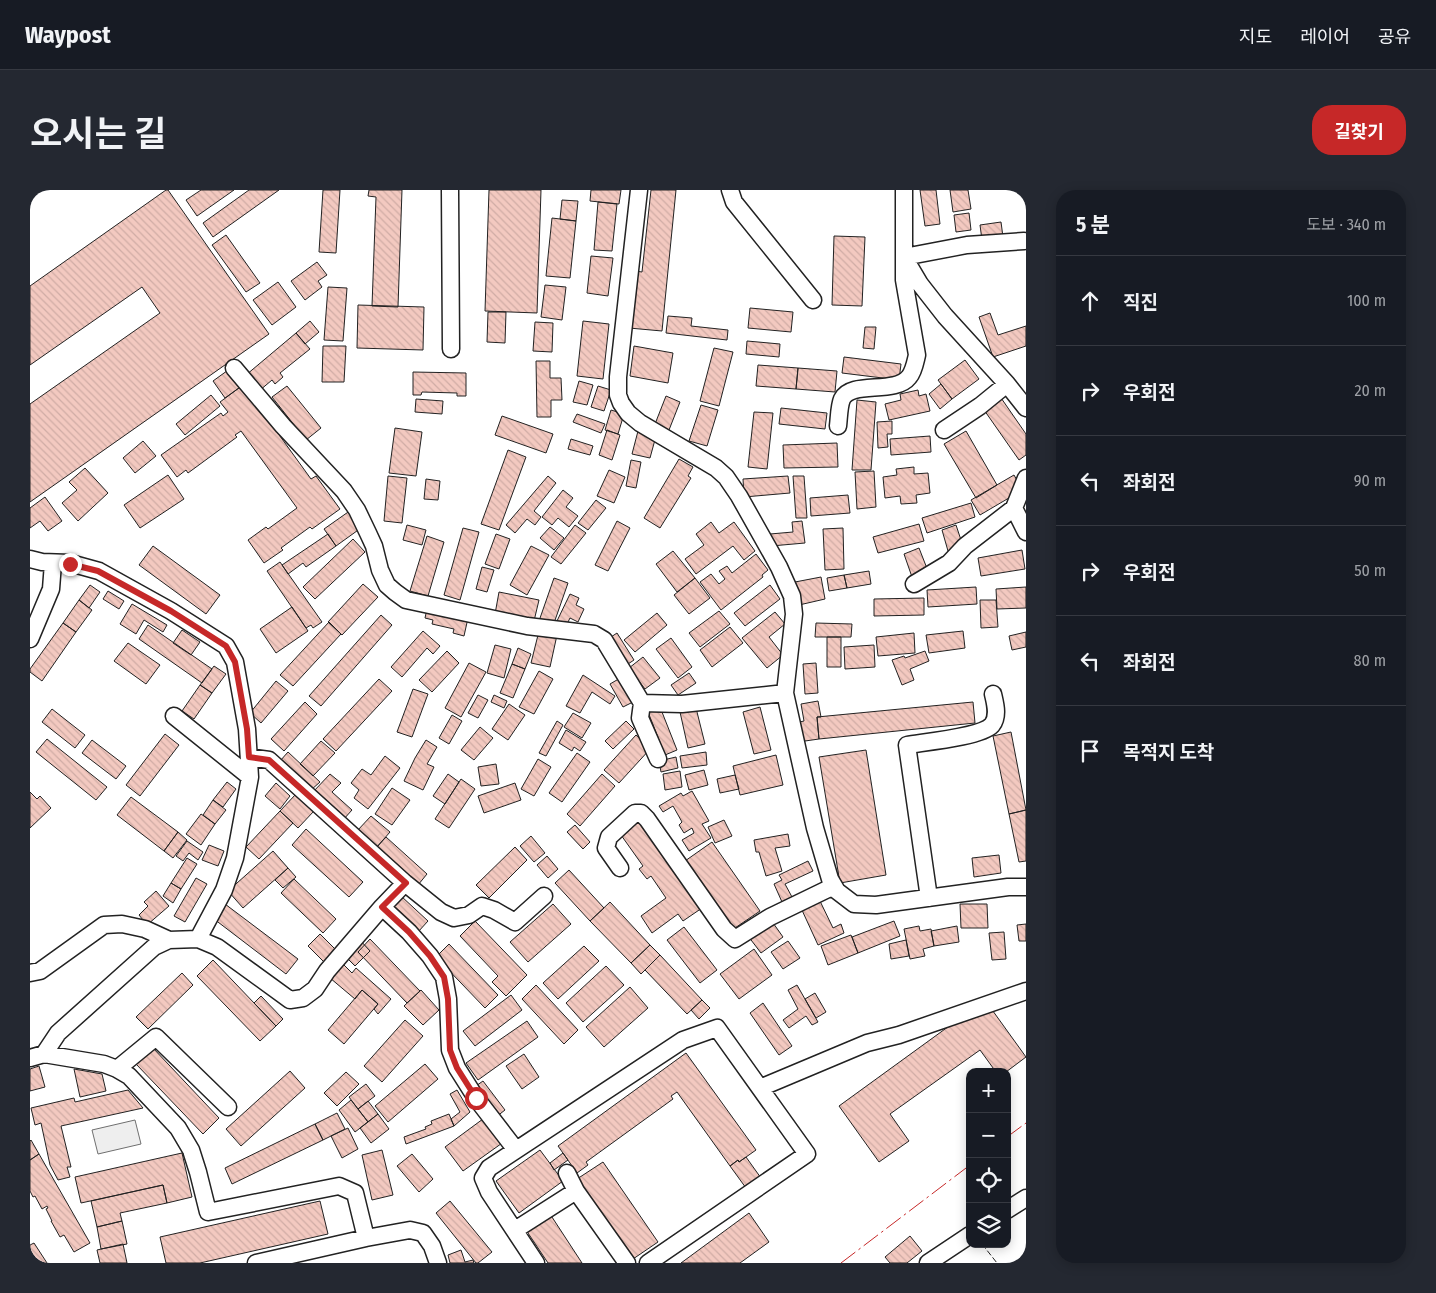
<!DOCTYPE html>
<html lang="ko">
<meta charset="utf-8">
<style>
:root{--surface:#171b24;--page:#242831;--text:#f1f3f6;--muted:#9ea1a6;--line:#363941;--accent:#c62828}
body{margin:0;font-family:"Fira Sans Condensed","Noto Sans KR",sans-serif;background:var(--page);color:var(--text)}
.controls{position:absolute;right:15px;bottom:15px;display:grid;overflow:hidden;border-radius:10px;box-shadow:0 2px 12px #0003}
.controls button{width:45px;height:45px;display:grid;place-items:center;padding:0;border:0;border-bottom:1px solid var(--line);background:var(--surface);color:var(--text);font:25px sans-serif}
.stop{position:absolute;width:15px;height:15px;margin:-11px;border:4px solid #c62828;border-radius:50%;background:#fff}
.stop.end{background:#c62828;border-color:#fff;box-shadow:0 1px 5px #0008}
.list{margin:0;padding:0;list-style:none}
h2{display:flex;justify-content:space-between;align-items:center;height:65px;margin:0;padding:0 20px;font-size:21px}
h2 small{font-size:16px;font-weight:400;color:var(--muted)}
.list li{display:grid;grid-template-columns:32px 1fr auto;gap:15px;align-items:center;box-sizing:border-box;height:90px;padding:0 20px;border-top:1px solid var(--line)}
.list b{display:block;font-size:19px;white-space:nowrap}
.list em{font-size:16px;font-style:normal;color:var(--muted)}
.icon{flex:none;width:28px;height:28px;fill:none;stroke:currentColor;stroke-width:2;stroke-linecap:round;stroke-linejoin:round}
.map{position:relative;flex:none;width:996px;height:1073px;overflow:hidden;border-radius:20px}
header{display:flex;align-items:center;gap:30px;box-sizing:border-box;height:70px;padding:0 25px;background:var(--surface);border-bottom:1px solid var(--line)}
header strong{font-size:24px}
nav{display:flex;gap:28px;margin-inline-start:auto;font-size:18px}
.intro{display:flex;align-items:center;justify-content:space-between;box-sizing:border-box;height:120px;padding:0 30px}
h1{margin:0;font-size:35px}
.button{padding:12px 22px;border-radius:20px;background:var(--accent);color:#fff;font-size:18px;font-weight:700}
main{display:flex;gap:30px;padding:0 30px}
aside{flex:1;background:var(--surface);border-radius:20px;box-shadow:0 2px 12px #0003}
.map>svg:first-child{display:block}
.pitch{fill:#eee;stroke:#6f6f6f}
.building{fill:url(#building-back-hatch);stroke:#222}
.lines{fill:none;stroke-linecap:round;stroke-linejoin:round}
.minor-casing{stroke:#222;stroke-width:19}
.minor{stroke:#fff;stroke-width:16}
.fence{stroke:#222;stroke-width:1;stroke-dasharray:6 2.5;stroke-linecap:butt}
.power{stroke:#c62828;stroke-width:1;stroke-dasharray:18 4 2.5 4;stroke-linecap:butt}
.route{stroke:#c62828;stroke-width:6}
</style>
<header>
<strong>Waypost</strong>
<nav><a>지도</a><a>레이어</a><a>공유</a></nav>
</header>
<div class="intro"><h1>오시는 길</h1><a class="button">길찾기</a></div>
<main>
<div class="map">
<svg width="996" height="1073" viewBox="0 0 996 1073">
<defs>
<pattern id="building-back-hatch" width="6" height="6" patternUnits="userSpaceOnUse" patternTransform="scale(1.25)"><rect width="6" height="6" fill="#f3c9c0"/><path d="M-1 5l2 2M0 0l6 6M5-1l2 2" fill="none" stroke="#d0aca5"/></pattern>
</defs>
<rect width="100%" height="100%" fill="#fff"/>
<path class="pitch" d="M105 930 111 954 68 964 62 940Z"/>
<path class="building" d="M136 0H138L239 144 0 312V214L130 123 112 97 0 175V96Z
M171 0H204L167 26 156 10Z
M219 0H249L183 47 173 33Z
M293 0H310L306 63 289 62Z
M339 0H372L368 117 342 116 346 7 338 6Z
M459 0H511L507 123 455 121Z
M561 0H591L589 14 560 11Z
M621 0H646L632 141 599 138 605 81 612 82Z
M890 0H906L910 34 895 36Z
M920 0H938L941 19 923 22Z
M532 10 548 11 546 31 530 29Z
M568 12 587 14 582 61 564 60Z
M939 23 941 40 926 42 924 25Z
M522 28 546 31 540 88 516 86Z
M971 32 973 47 952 50 950 35Z
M196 45 230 93 216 102 182 55Z
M804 46 835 47 832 116 802 115Z
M561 66 583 68 578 106 557 103Z
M287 72 297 85 288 91 292 97 275 110 261 91Z
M248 92 266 117 242 135 223 110Z
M515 95 536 97 532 130 511 127Z
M298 97 317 98 313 151 294 150Z
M328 115 394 117 393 160 327 158Z
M720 118 763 122 761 142 718 138Z
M458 122H476L475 153 457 152Z
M960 123 968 145 996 136V156L963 167 949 127Z
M638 126 662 128 661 136 698 140 697 150 636 143Z
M280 131 289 142 275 154 266 143Z
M553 131 579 134 573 189 547 186Z
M505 132 523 133 522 162 503 161Z
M835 137H846L844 159 833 158Z
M266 143 280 159 250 183 253 187 245 194 242 190 229 201 216 185Z
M717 151 750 154 749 167 716 164Z
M293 156H316L314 192H292Z
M604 156 643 163 638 193 600 186Z
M684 158 703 162 689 216 670 211Z
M814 167 871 174 869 190 812 183Z
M935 170 949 189 922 209 908 190Z
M506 171H520V188H531L532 210H521V227H507Z
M728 175 768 178 766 199 726 196Z
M201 178 213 195 195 208 183 191Z
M768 178 807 181 805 202 766 199Z
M383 182 436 183V206H427V203L392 202 391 205H383Z
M549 191 563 195 557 215 543 212Z
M911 194 922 209 910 219 899 204Z
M213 195 281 289 286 286 310 319 282 339 280 337 251 358 253 360 234 373 218 350 236 337 238 339 267 318 211 241 205 245 207 247 158 283 156 280 147 287 131 265 191 223 193 226 198 222 190 212Z
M257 196 291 238 276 250 242 207Z
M568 196 581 200 574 221 561 217Z
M888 200 889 206 896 204 900 221 859 230 855 214 871 210 870 204Z
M181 205 190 216 155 245 146 234Z
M969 205 996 244V265L989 270 952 217Z
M636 206 650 212 639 240 625 234Z
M386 209 413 211 412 224 385 222Z
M827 210 846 212 841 280H822Z
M671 215 688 220 677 256 659 251Z
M751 218 797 223 795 239 749 234Z
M581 220 594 224 588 244 575 240Z
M724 222 743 223 737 279 718 277Z
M547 224 575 234 571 243 543 232Z
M472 226 523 244 516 263 465 245Z
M862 231V244H857L858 257 848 258 847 232Z
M365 238 392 242 386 286 359 283Z
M577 240 590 245 582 270 569 265Z
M608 241 626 246 620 268 602 264Z
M936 241 967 295 946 308 914 254Z
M900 246 901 262 861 265 860 249Z
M541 249 563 256 560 265 538 259Z
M113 251 126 266 105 283 93 268Z
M807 253 808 277 754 278 753 255Z
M478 260 496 267 469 340 451 334Z
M649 269 663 277 658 286 661 288 630 338 614 328Z
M601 270 611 272 606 298 596 296Z
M884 277V284L898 283 900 303 886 305 887 313 871 314 870 306 855 308 853 287 867 285 866 279Z
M55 278 78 303 48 331 32 313 47 300 39 292Z
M579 280 595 287 584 313 567 306Z
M844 281 846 317 827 319 825 282Z
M138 285 154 309 110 338 94 315Z
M984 285 988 292 984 305 950 325 941 310Z
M358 286 377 288 372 333 354 331Z
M518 286 526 293 504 321 511 327 505 335 497 329 485 343 476 335Z
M758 286 760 303 714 307 713 289Z
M763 286H774L777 328H766Z
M396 289 410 291 408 310 394 309Z
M533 300 543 308 536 317 548 326 539 337 528 328 522 335 512 327Z
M818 305 820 323 781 326 780 308Z
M15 307 32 331 18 341 10 331 0 338V318Z
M566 310 576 318 558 340 548 333Z
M941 313 945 327 897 343 892 328Z
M321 320 331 338 306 356 294 339Z
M587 331 600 338 578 381 565 375Z
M772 331 775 353 741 356 740 344 763 342 762 332Z
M681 332 689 343 704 332 725 361 714 370 703 356 666 384 655 369 674 355 666 344Z
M889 334 894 351 848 363 843 347Z
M377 335 396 340 392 355 373 350Z
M545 335 556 343 531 374 521 367Z
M926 335 933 356 918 361 912 340Z
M520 337 534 348 524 360 510 348Z
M433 338 449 342 430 410 414 405Z
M813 338 814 379 795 380 793 339Z
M298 344 306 356 276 377 273 373 258 384 252 375Z
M466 344 480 349 469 379 455 374Z
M397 346 414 352 398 406 380 401Z
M323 349 335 362 285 409 273 397Z
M123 356 190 405 176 424 109 375Z
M501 356 519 365 497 405 480 395Z
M889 358 898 381 882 387 874 364Z
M992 360 995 379 951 386 948 368Z
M643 361 665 388 647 402 626 374Z
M726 364 738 380 732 385 733 387 691 420 670 392 681 384 689 394 695 389 689 381 697 376 702 383Z
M250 372 292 432 283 438 281 435 276 438 237 381Z
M452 377 464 380 457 402 446 399Z
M839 381 841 394 817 398 814 385Z
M814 385 817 398 799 401 797 388Z
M791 387 795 409 769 415 765 392Z
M524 388 538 393 523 436 509 431Z
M665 388 680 408 659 424 644 405Z
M333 394 348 407 312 445 298 432Z
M60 395 70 402 59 418 49 410Z
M740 395 750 409 715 436 704 423Z
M946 397 947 414 898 417 897 400Z
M996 397V418L967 419 966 399Z
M78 401 94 411 89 419 73 409Z
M469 402 509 410 504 431 465 424Z
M540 404 549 408 546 415 554 419 548 432 540 428 535 438 526 433Z
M894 408V425L844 426V409Z
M49 410 62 420 46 442 33 433Z
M950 410H966L968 437 951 438Z
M102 414 137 435 133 442 114 430 106 444 90 434Z
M262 417 278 441 246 463 230 439Z
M397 419 438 428 434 446 423 443 424 439 402 434 403 430 395 428Z
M689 421 700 434 670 457 659 443Z
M745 422 755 434 739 447 753 465 737 478 712 448Z
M627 423 637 435 605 462 594 450Z
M351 425 362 435 291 516 279 506Z
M299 432 311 444 263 496 250 485Z
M33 433 46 442 12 491 0 482V479Z
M786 433 822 434 821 447H785Z
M118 435 182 479 172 493 109 449Z
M700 437 713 453 682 477 670 460Z
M152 440 170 452 161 465 143 453Z
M393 441 410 456 403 464 397 458 372 487 361 477Z
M509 441 527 445 520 477 501 473Z
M933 441 935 458 899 463 896 445Z
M996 442V457L982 460 979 446Z
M587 443 604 470 595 476 578 449Z
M884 443 885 463 848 466 846 447Z
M797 447H811V477H797Z
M641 448 662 477 648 488 626 459Z
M98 453 130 475 116 494 84 471Z
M465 455 481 459 474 488 457 483Z
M844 455 845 477 815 479 814 457Z
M488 458 501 464 495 479 482 474Z
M417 461 429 473 402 502 389 490Z
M895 461 899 471 880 479 884 490 872 495 862 470 874 466 875 468Z
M613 467 630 488 615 499 599 478Z
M439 473 456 482 431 527 415 518Z
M786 473 788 503 775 504 773 474Z
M482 474 495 479 483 508 470 503Z
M184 476 196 484 182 503 170 495Z
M509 481 523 489 504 524 489 517Z
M659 483 666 493 648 505 641 495Z
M553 485 585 506 580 514 562 502 550 523 536 516Z
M592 487 605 511 593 517 580 494Z
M349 489 362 501 306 561 293 549Z
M246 491 258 501 231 533 220 523Z
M170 495 182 503 164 529 152 521Z
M383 499 398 504 382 547 367 542Z
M448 505 458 510 448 528 438 523Z
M464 505 477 511 474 518 461 512Z
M788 511 791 527H787L789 549 768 552 765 533 774 531 771 514Z
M275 512 287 524 254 561 241 549Z
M943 512 945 533 789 549 787 527Z
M479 514 495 525 478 550 462 539Z
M630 517 647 560 635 565 618 522Z
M730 517 741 560 724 564 713 522Z
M666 518 675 554 658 558 650 522Z
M22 519 55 545 45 558 12 532Z
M543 523 561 533 552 548 534 537Z
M422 525 432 531 419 554 409 548Z
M527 531 533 535 516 566 509 563Z
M596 531 604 539 583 559 575 551Z
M450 537 463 548 444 570 431 560Z
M536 540 556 552 550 561 544 557 542 561 529 553Z
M981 542 996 620 979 624 963 546Z
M135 544 149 555 110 606 96 595Z
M606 545 621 558 589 593 574 580Z
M17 549 77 597 66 610 6 562Z
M62 550 96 576 86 589 52 563Z
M396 550 407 557 397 574 404 577 393 600 374 591 385 568Z
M291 551 305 563 283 586 270 574Z
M836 560 856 685 810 693 789 567Z
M258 562 290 592 281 600 250 571Z
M676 562 677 575 652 578 650 566Z
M547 563 560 572 532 612 519 603Z
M746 565 753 595 710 605 703 576Z
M355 566 370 578 338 619 324 608 329 600 321 593 332 579 341 585Z
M646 567 648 578 631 582 629 571Z
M508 569 521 577 504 606 491 599Z
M466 574 469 594 451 596 448 577Z
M674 580 678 595 659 600 655 585Z
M650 581 652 597 635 600 633 584Z
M300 584 311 593 302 602 322 620 313 630 283 602Z
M418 584 429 592 415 614 403 606Z
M572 584 585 596 550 636 537 624Z
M705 585 709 599 690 603 687 589Z
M431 589 445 599 419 638 405 629Z
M197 592 206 599 193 617 183 610Z
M246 593 260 606 250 619 235 606Z
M485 593 491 610 454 623 448 606Z
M362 598 380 610 362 635 345 624Z
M662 601 679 631 672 634 681 648 659 661 652 650 664 643 662 638 654 643 649 635 652 632 643 616 633 622 629 616 651 603 653 606Z
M0 602 7 609 10 606 21 618 0 638Z
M266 604 284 621 268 638 250 621Z
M101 607 148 642 134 661 87 625Z
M183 610 196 620 185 634 173 625Z
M996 620V671L989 672 979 624Z
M250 621 263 633 229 669 216 657Z
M171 624 185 634 171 655 156 644Z
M341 626 360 642 346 658 327 641Z
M694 630 702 646 685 653 678 637Z
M610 631 672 718 653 731 648 724 622 743 611 726 636 708 621 686 617 689 609 679 613 676 591 645Z
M545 635 560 652 553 659 537 642Z
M276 639 333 692 319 707 262 655Z
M148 642 157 650 143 668 134 661Z
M758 644 760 656 745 658 752 681 736 686 729 662H726L724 650Z
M501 646 515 663 504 672 490 656Z
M356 647 397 684 388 695 346 658Z
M157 651 173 662 168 670 159 663 153 671 146 666Z
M682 652 730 721 702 740 655 671Z
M179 655 194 661 188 676 172 670Z
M485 657 497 670 459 708 446 695Z
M243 661 258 678 213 718 198 701Z
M969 665 971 683 944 687 942 668Z
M517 666 528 679 518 688 507 675Z
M157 668 167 674 151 699 141 693Z
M778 671 783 681 755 694 762 707 752 712 744 694 752 690 749 685Z
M258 678 266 687 253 698 245 690Z
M539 680 574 718 560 731 525 693Z
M166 688 177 694 155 732 144 726Z
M264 689 306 729 293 743 251 703Z
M141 693 151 699 143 713 133 706Z
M126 701 139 716 117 735 109 725 118 716 114 712Z
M371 706 398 731 388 742 361 718Z
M789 709 803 738 811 734 814 743 788 755 771 718Z
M580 712 620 755 601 773 560 731Z
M195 714 268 769 256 784 184 729Z
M523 714 541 734 498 772 480 752Z
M930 714H957L958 738H931Z
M741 730 753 747 731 763 718 746Z
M445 731 497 785 476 806 462 792 468 786 430 746Z
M864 731 870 746 828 763 822 747Z
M996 734V751H989L987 735Z
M889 736 890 741 901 739 904 756 893 759 895 766 880 769 874 739Z
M927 736 929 752 904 756 901 741Z
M654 737 687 780 670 793 637 750Z
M974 742 976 769 962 770 959 743Z
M290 744 306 760 294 772 278 756Z
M821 745 828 763 798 775 791 756Z
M329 749 340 761 325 776 315 766Z
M340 749 390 801 377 813 328 762Z
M876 750 879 766 861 769 859 754Z
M758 751 770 768 753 779 741 762Z
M419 754 468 805 455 818 406 767Z
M620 755 630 765 611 784 601 773Z
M554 756 569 771 528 809 513 793Z
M724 759 742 785 709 809 690 784Z
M630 765 672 810 657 824 615 780Z
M183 770 246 836 230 851 167 786Z
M313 774 322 783 326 778 361 809 348 824 344 819 348 814 332 800 325 809 300 788Z
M576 776 594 795 553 832 536 813Z
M152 783 163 795 118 839 106 827Z
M506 795 548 840 534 854 492 809Z
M767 795 788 832 782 835 776 826 759 838 753 830 768 819 758 800Z
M600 797 618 818 574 857 556 837Z
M332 800 348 814 314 854 298 840Z
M391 800 409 820 393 835 374 816Z
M785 803 796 822 786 828 775 809Z
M481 805 492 820 445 856 433 841Z
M231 806 253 829 246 836 224 813Z
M672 810 680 818 669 829 661 820Z
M955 810 996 867 976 882H966L950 860 860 924 879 951 849 972 809 916Z
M733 813 762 856 749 865 720 823Z
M375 830 393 846 352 892 334 876Z
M497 831 508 847 448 890 436 873Z
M123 858 189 928 173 944 106 874Z
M656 863 726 960 709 972 708 970 700 976 647 902 641 906 643 909 556 972 558 975 547 983 528 956Z
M494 864 509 887 492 899 476 876Z
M395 874 408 889 358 932 345 916Z
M9 876 15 897 0 901V879Z
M44 879 72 884 76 901 50 907Z
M260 881 275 898 211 956 196 939Z
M316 882 329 894 307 916 294 903Z
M453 891 475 920 466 927 443 898Z
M336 894 345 906 328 919 319 907Z
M98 900 113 918 31 936 41 977H37L40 987 28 990 20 975 11 933 5 935 1 918 44 908 45 912Z
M427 900 440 922 424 936 421 929 430 922 420 904Z
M321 910 338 932 325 942 309 920Z
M338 911 348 924 338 932 328 919Z
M307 923 315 939 293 950 285 934Z
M348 924 359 939 341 953 330 938Z
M419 924 424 936 376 954 374 947 396 939 395 937 402 934 401 931Z
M457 926 475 951 433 981 415 957Z
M285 934 293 950 202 994 195 978Z
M318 938 328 959 312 968 301 946Z
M1 950 9 964 0 970V951Z
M352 960 363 1005 342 1010 332 965Z
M510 960 533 991 489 1023 466 991Z
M152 963 162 1007 137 1013 133 995 51 1013 45 987Z
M533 963 538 970 524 980 520 973Z
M9 964 60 1053 44 1062 34 1045 30 1047 21 1031H22L16 1019 18 1018 17 1016 12 1019 5 1006 3 1007 0 1001V970Z
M382 964 403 989 389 1002 367 976Z
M716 967 731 988 716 998 700 976 708 970 709 972Z
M573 972 628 1052 603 1069 547 989Z
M133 995 137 1013 90 1023 92 1031 67 1037 61 1011Z
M290 1011 298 1044 170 1073H136L130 1047Z
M420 1011 462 1062 448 1073H446L406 1023Z
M719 1023 739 1052 710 1073H651Z
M520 1024 552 1073H518L496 1040Z
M92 1031 97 1054 71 1059 67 1037Z
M880 1046 892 1061 877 1073H860L855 1067Z
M4 1053 17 1073H0V1055Z
M93 1054 97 1073H70L67 1060Z
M431 1060 435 1072 443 1070 444 1073H420L418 1065Z"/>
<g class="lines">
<g class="minor-casing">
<path id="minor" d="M420 0 421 159
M609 0 588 187V205L591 213 598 223 610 233 686 278 696 287 709 306 749 377 762 406 764 424 755 503 785 638 800 689 807 701 824 714 846 715 978 697H996
M700 0 704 12 783 110
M994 51 937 55 874 67 890 94 915 126 977 194 996 218
M204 178 253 236 314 301 327 320 338 343 344 356 350 380 357 395 365 402 376 410 497 436 564 444 574 450 612 513 610 528 628 569
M808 236C809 228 809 216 812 209 821 190 865 205 879 187 884 181 885 173 887 165L874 90V0
M914 240 950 216 977 194
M984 318 996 342
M0 369 12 372 40 373 69 381 141 421 196 456 205 472 217 539 220 587 205 668 194 700 168 749
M884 394 919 373 935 356 984 318 996 288
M0 449 21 399 23 373
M612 513 652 514 755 503
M144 526 220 587
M219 567 239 570 375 693 411 722 424 728 439 725 452 716 464 720 485 732 514 706
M590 678 576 658 579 647 605 623H611L617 629 694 739 705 749 740 727 804 696
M899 708 877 555C895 552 951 547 962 535 969 526 965 513 963 504
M352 717 379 742 400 766 414 787 418 809 420 860 427 878 446 908 486 960
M0 783 10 781 74 735 92 734 115 739 139 750
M14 864 28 843 124 757 139 750 168 749 187 757 260 810 273 808 285 799 297 781 352 717 375 693
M0 868 14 864 74 874 87 879 99 886 148 938 161 960 168 982 178 1022 309 996 325 1003 336 1048 380 1040 393 1043 402 1056 408 1073
M87 879 126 847 198 917
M730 898 837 853 869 845 996 801
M537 983 546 1001 597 1073
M977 1020 996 1008
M485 1040 546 1001
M226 1073 336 1048
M506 1073 459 1002 453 988 459 978 653 850 687 838 777 964 618 1073
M898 1073 940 1045"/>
</g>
<use href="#minor" class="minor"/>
<path class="fence" d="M952 1054 967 1073"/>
<path class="power" d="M977 947 996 933
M811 1073 940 975"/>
</g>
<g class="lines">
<path class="route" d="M40 374 68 381 141 421 196 456 205 472 217 539 219 567 239 570 376 693 352 717 379 742 400 766 414 787 418 809 420 860 427 878 446 908"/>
</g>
</svg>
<div class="controls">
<button>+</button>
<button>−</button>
<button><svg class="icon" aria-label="locate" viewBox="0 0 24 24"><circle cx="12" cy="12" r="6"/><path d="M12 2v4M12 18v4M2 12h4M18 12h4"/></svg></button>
<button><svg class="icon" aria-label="layers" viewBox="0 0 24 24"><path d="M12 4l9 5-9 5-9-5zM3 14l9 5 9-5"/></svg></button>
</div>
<div class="stop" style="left:446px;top:908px"></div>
<div class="stop end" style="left:40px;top:374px"></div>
</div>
<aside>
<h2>5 분<small>도보 · 340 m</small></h2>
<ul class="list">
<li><svg class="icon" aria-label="ahead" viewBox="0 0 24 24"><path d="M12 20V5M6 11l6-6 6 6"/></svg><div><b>직진</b></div><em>100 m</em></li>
<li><svg class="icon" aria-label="right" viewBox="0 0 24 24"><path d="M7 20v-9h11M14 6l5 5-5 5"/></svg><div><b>우회전</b></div><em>20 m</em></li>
<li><svg class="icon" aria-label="left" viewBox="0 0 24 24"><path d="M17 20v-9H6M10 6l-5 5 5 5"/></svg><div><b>좌회전</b></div><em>90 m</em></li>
<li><svg class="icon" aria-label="right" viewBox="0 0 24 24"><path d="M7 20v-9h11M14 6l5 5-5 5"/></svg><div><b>우회전</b></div><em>50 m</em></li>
<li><svg class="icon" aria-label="left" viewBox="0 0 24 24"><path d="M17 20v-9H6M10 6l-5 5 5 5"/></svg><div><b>좌회전</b></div><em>80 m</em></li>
<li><svg class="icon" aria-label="arrive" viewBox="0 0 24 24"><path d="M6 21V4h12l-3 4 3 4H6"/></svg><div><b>목적지 도착</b></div></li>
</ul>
</aside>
</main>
